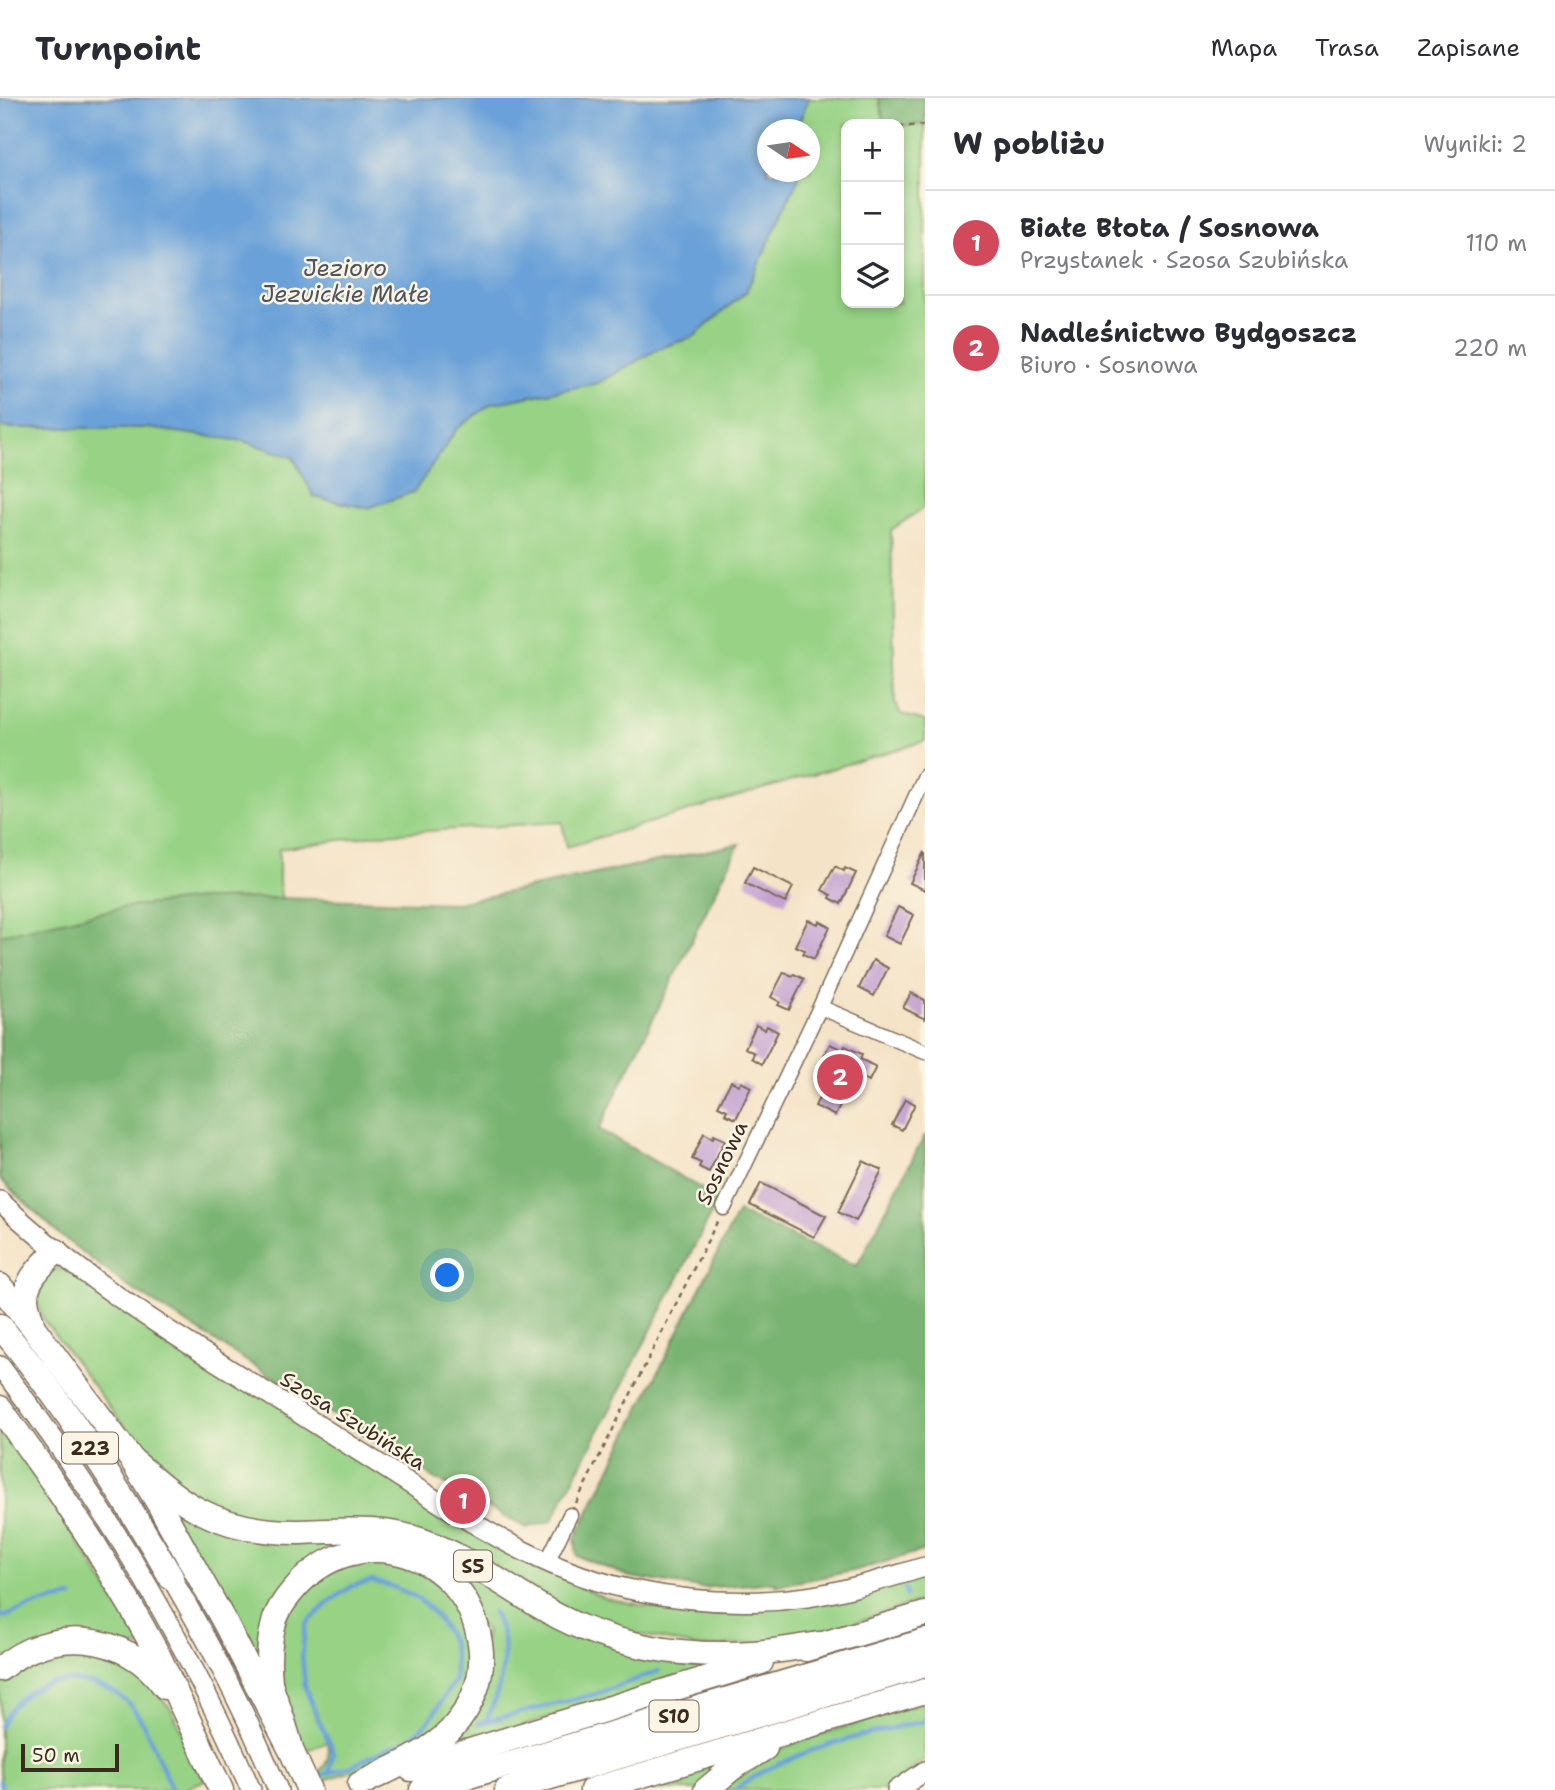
<!DOCTYPE html>
<html lang="pl">
<meta charset="utf-8">
<style>
:root{--surface:#fff;--page:#f2f2f3;--text:#2b2b33;--muted:#7c7c81;--line:#e1e1e2;--accent:#d1495b}
body{margin:0;font-family:"Shantell Sans",sans-serif;background:var(--page);color:var(--text)}
.controls{position:absolute;right:21px;top:21px;display:grid;overflow:hidden;border-radius:14px;box-shadow:0 4px 10px #0003}
.controls button{width:63px;height:63px;display:grid;place-items:center;padding:0;border:0;border-bottom:2px solid var(--line);background:var(--surface);color:var(--text);font:35px sans-serif}
.compass{position:absolute;left:757px;top:21px;width:63px;height:63px;border-radius:50%;background:var(--surface);box-shadow:0 4px 10px #0003;rotate:103deg}
.scale{position:absolute;left:21px;bottom:18px;width:98px;box-sizing:border-box;padding-left:7px;border:4px solid #3b2a1e;border-top:0;font-size:19px;line-height:24px;white-space:nowrap;color:#3b2a1e;-webkit-text-stroke:5px #fcf5e5;paint-order:stroke}
.you{position:absolute;left:448px;top:1178px;width:24px;height:24px;margin:-18px;border:5px solid #fff;border-radius:50%;background:#1a73e8;box-shadow:0 0 0 10px #1a73e833}
.badge{display:grid;place-items:center;width:46px;height:46px;border-radius:50%;background:var(--accent);color:#fff;font-size:23px;font-weight:700}
.pin{position:absolute;translate:-50% -50%;border:4px solid #fff;box-shadow:0 2px 7px #0006}
.list{margin:0;padding:0;list-style:none}
h2{display:flex;justify-content:space-between;align-items:center;height:91px;margin:0;padding:0 28px;font-size:30px}
h2 small{font-size:23px;font-weight:400;color:var(--muted)}
.list li{display:grid;grid-template-columns:46px 1fr auto;gap:21px;align-items:center;box-sizing:border-box;height:105px;padding:0 28px;border-top:2px solid var(--line)}
.list b{display:block;font-size:26px;white-space:nowrap}
.list p{margin:0;font-size:23px;white-space:nowrap;color:var(--muted)}
.list em{font-size:23px;font-style:normal;color:var(--muted)}
.icon{flex:none;width:38px;height:38px;fill:none;stroke:currentColor;stroke-width:2;stroke-linecap:round;stroke-linejoin:round}
.map{position:relative;flex:none;width:925px;height:1692px;overflow:hidden}
header{display:flex;align-items:center;gap:42px;box-sizing:border-box;height:98px;padding:0 35px;background:var(--surface);border-bottom:2px solid var(--line)}
header strong{font-size:33px}
nav{display:flex;gap:38px;margin-inline-start:auto;font-size:24px}
main{display:flex}
aside{flex:1;background:var(--surface)}
.map>svg:first-child{display:block}
.green{fill:#97d285;stroke:#697e52;stroke-width:2}
.forest{fill:#79b472;stroke:#5a6f48;stroke-width:2}
.water{fill:#6aa1d8;stroke:#52667b;stroke-width:2}
.lines{fill:none;stroke-linecap:round;stroke-linejoin:round}
.stream{stroke:#6aa1d8;stroke-width:4.5}
.building{fill:#c5a3d1}
.street-casing{stroke:#7c6b59;stroke-width:17}
.secondary-casing{stroke:#7c6b59;stroke-width:22}
.highway-casing{stroke:#7c6b59;stroke-width:27}
.path{stroke:#7c6b59;stroke-width:2.5;stroke-dasharray:5 5;stroke-linecap:butt}
.street{stroke:#fff;stroke-width:14}
.secondary{stroke:#fff;stroke-width:19}
.highway{stroke:#fff;stroke-width:24}
.labels{text-anchor:middle;dominant-baseline:central;stroke-width:5;stroke-linejoin:round;paint-order:stroke}
.shield{fill:#fcf5e5;stroke:#75675a;stroke-width:2}
.shield-label{font-size:19px;font-weight:bold;fill:#3b2a1e}
.street-label{font-size:21px;fill:#3b2a1e;stroke:#fcf5e5}
.water-label{font-size:23px;font-style:italic;fill:#4b545f;stroke:#fcf5e5}
</style>
<header>
<strong>Turnpoint</strong>
<nav><a>Mapa</a><a>Trasa</a><a>Zapisane</a></nav>
</header>
<main>
<div class="map">
<svg width="925" height="1692" viewBox="0 0 925 1692">
<rect width="100%" height="100%" fill="#fcf5e5"/>
<filter id="ink" filterUnits="userSpaceOnUse"><feTurbulence type="fractalNoise" baseFrequency=".0143" numOctaves="2"/><feDisplacementMap in="SourceGraphic" scale="14" xChannelSelector="R" yChannelSelector="G"/><feConvolveMatrix kernelMatrix="1 2 1 2 8 2 1 2 1" color-interpolation-filters="sRGB"/></filter>
<filter id="wash" filterUnits="userSpaceOnUse"><feTurbulence type="fractalNoise" baseFrequency=".00686" numOctaves="4" result="noise"/><feDisplacementMap in="SourceGraphic" scale="28" xChannelSelector="R" yChannelSelector="G"/><feGaussianBlur stdDeviation="1.57" result="paint"/><feColorMatrix in="noise" values="0 0 0 0 0 0 0 0 0 0 0 0 0 0 0 0 0 1.4 0 .05"/><feComposite in="paint" operator="in"/></filter>
<g filter="url(#wash)">
<rect width="100%" height="100%" fill="#f4e3c6"/>
<path class="green" d="M809 0H879L884 26H846V205H899V28L925 26V409L891 432 895 605 901 616 925 623V643L567 749 562 724 382 736 279 751V784L288 845 0 855V311L260 337 279 354 293 359 300 373 471 309 757 169 801 74H810V32L796 31Z
M54 1171 71 1172 550 1474 604 1500 665 1512 731 1511 925 1477V1502L803 1541 703 1550 595 1527 499 1472 261 1424 207 1410 154 1368 43 1221C34 1191 31 1194 54 1171Z
M0 1322 146 1551 129 1547 0 1560Z
M164 1401 191 1419 418 1447 563 1527 735 1564 435 1655 454 1641 486 1534 411 1450 302 1471 262 1575Z
M366 1459 423 1472 463 1514 473 1571 449 1624 399 1658 318 1684 315 1676C328 1669 330 1658 328 1644L304 1653 279 1587V1529L312 1481Z
M41 1554H105L142 1576 171 1611 205 1682 182 1692H0V1582Z
M925 1604V1661L885 1692H720L770 1657 802 1642Z
M736 1658 697 1692H623Z"/>
<path class="forest" d="M879 0H925V26L899 28V26H884Z
M739 746 599 1031 719 1101 552 1423 526 1430 430 1378 124 1186 60 1137 0 1081V837L120 810 198 801 279 800 456 805Z
M925 1037V1452L858 1472 775 1488 776 1484 701 1490 630 1479 577 1458 575 1441 738 1114 857 1168Z"/>
<path class="water" d="M0 0H809L796 31 768 32V74H801L746 194 693 239 660 250 598 285 491 306 457 331 414 394 368 410 314 399 293 359 243 343 146 330H15L0 328Z"/>
<g class="lines">
<path class="stream" d="M905 1491 906 1498
M0 1516 5 1519C27 1508 48 1503 72 1499
M486 1623C498 1598 506 1569 503 1540 501 1531 496 1522 493 1513
M479 1625 596 1596 659 1573
M0 1628C19 1591 50 1577 90 1585 105 1588 121 1597 132 1609 148 1628 161 1668 172 1692
M313 1680 328 1675 349 1669 391 1649 408 1643 429 1623 455 1582V1560L451 1542 439 1522 429 1510 414 1498 391 1488 372 1483 352 1488 329 1504 306 1526 302 1556 305 1589 318 1621 331 1647 333 1656 328 1675
M0 1684 2 1692
M735 1692C781 1655 867 1635 925 1623"/>
</g>
<g id="blocks">
<path class="building" d="M925 754V792L910 785Z
M835 768 844 773 845 770 856 775 841 806 830 800 831 797 822 792Z
M753 769 793 789 785 805 745 785Z
M898 809 914 817 900 846 884 838Z
M808 822 818 826 819 823 830 829 814 861 803 856 805 852 795 848Z
M873 862 888 870 874 898 859 890Z
M784 874 792 878 794 876 804 881 789 912 778 907 780 904 771 899Z
M911 895 925 902V921L903 910Z
M756 927 765 932 767 928 778 934 762 966 752 960 754 955 745 950Z
M830 946 843 952 845 948 862 956 860 961 876 969 869 983 852 975 839 1002 842 1004 835 1018 815 1008 837 965 823 959Z
M731 983 739 987 741 984 751 989 736 1021 725 1016 727 1012 718 1008Z
M905 1001 915 1006 902 1032 892 1027Z
M704 1035 713 1040 714 1037 725 1042 709 1074 699 1069 701 1065 692 1061Z
M863 1063 882 1072 856 1123 838 1114Z
M761 1085 826 1118 814 1139 750 1107Z"/>
</g>
</g>
<g filter="url(#ink)">
<use href="#blocks" fill-opacity="0" stroke="#7c6b59" stroke-width="2"/>
<g class="lines">
<g class="street-casing">
<path id="street" d="M820 909 925 954
M724 1110 820 909 925 678
M547 1464 570 1417"/>
</g>
<g class="secondary-casing">
<path id="secondary" d="M0 1103C89 1189 198 1251 302 1317 341 1342 380 1366 418 1391 487 1435 557 1478 638 1493 693 1504 751 1507 807 1499 847 1493 886 1480 925 1469
M0 1268C100 1399 186 1541 251 1692
M171 1479C211 1548 248 1619 278 1692
M897 1692 925 1673"/>
</g>
<g class="highway-casing">
<path id="highway" d="M0 1188 33 1229 132 1362 159 1406 225 1525 292 1654 309 1692
M32 1225C30 1218 27 1209 26 1202 25 1181 43 1167 56 1153
M0 1228C65 1306 120 1392 171 1479
M0 1310 52 1383 93 1445 129 1505 159 1559 221 1692
M132 1362C154 1380 175 1400 200 1413 229 1428 265 1434 297 1434 340 1433 382 1428 423 1443 468 1459 507 1490 548 1513 610 1548 682 1560 752 1555 775 1554 798 1549 821 1546
M806 1551 925 1516
M0 1571C49 1528 126 1533 165 1589
M292 1654C288 1638 283 1623 278 1608 275 1600 271 1591 270 1583 268 1564 269 1543 274 1525 277 1512 287 1499 296 1489 358 1420 466 1453 480 1545 485 1578 473 1608 451 1632 427 1657 390 1671 360 1686
M411 1671 761 1564
M422 1692 925 1543
M507 1692 925 1567
M592 1692 925 1593
M706 1692 731 1671 765 1650"/>
</g>
<path class="path" d="M899 29 925 27
M576 1405 719 1120"/>
<use href="#street" class="street"/>
<use href="#secondary" class="secondary"/>
<use href="#highway" class="highway"/>
</g>
</g>
<g class="labels">
<g class="shield">
<rect x="62" y="1334.5" width="56" height="31" rx="5"/>
<rect x="454" y="1452.5" width="38" height="31" rx="5"/>
<rect x="649.5" y="1602.5" width="49" height="31" rx="5"/>
</g>
<g class="shield-label">
<text x="90" y="1350">223</text>
<text x="473" y="1468">S5</text>
<text x="674" y="1618">S10</text>
</g>
<g class="street-label">
<text transform="translate(722 1065) rotate(-64)">Sosnowa</text>
<text transform="translate(353 1323) rotate(32)">Szosa Szubińska</text>
</g>
<g class="water-label">
<text x="345" y="170">Jezioro<tspan x="345" dy="26">Jezuickie Małe</tspan></text>
</g>
</g>
</svg>
<div class="controls">
<button>+</button>
<button>−</button>
<button><svg class="icon" aria-label="layers" viewBox="0 0 24 24"><path d="M12 4l9 5-9 5-9-5zM3 14l9 5 9-5"/></svg></button>
</div>
<svg class="compass" viewBox="-18 -18 36 36"><path d="M0-13l5 13h-10z" fill="#e53935"/><path d="M0 13l5-13h-10z" fill="#7c7c81"/></svg>
<div class="scale">50 m</div>
<div class="you"></div>
<div class="pin badge" style="left:463px;top:1403px">1</div>
<div class="pin badge" style="left:840px;top:979px">2</div>
</div>
<aside>
<h2>W pobliżu<small>Wyniki: 2</small></h2>
<ul class="list">
<li><span class="badge">1</span><div><b>Białe Błota / Sosnowa</b><p>Przystanek · Szosa Szubińska</p></div><em>110 m</em></li>
<li><span class="badge">2</span><div><b>Nadleśnictwo Bydgoszcz</b><p>Biuro · Sosnowa</p></div><em>220 m</em></li>
</ul>
</aside>
</main>
